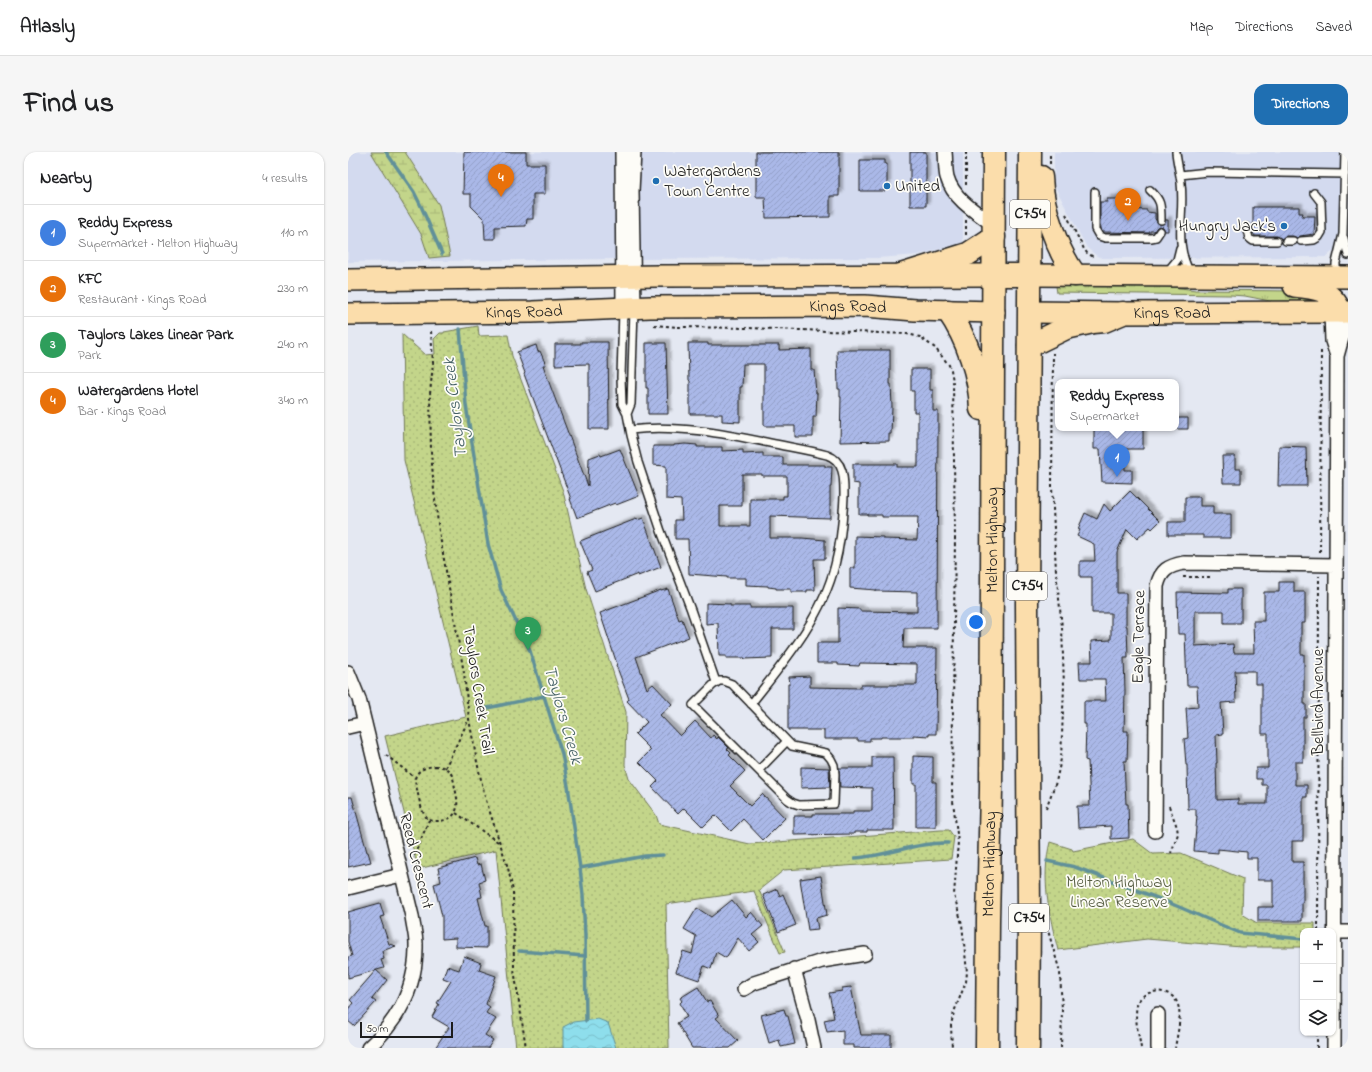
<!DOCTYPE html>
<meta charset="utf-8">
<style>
:root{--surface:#fff;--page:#f6f6f6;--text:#202124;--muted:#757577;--line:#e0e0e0;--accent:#1f6fb2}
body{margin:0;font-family:"Indie Flower",sans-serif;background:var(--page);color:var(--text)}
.controls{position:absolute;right:12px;bottom:12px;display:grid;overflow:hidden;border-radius:8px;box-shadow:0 1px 3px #0004}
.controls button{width:36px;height:36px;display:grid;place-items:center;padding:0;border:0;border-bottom:1px solid var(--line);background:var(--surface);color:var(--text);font:20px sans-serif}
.scale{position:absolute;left:12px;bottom:10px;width:93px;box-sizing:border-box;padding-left:4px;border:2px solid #1c1c1c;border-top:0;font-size:11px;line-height:14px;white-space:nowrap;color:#1c1c1c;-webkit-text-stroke:3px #fdfcf7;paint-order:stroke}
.you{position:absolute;left:628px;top:470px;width:14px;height:14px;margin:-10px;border:3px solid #fff;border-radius:50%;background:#1a73e8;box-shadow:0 0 0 6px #1a73e833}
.badge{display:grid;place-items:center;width:26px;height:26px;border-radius:50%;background:var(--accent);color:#fff;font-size:13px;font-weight:700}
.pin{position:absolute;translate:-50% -33px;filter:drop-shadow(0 1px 2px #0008)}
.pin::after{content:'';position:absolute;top:21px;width:14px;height:12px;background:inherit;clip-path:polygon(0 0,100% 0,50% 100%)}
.popup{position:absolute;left:707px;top:227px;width:124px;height:52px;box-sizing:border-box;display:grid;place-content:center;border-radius:8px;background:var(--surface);filter:drop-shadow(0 1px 3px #0005);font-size:13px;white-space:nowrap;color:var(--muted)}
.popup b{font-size:15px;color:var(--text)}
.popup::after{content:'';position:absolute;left:50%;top:100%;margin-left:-8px;border:8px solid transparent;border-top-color:var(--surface)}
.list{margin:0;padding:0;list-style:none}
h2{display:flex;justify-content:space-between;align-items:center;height:52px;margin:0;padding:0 16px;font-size:17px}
h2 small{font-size:13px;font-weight:400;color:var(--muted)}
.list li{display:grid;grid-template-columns:26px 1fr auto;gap:12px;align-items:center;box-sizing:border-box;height:56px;padding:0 16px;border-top:1px solid var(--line)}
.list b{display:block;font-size:15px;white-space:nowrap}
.list p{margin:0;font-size:13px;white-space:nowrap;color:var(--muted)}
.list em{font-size:13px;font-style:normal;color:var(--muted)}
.icon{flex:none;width:22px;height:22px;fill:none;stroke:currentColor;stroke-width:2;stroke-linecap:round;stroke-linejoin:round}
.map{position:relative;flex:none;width:1000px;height:896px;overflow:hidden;border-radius:12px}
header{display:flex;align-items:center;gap:24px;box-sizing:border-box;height:56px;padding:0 20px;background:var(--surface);border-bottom:1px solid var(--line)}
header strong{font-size:19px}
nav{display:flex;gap:22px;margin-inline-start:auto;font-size:14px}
.intro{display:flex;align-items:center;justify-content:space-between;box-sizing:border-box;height:96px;padding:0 24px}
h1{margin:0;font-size:28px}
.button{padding:10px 18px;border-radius:12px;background:var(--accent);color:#fff;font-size:14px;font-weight:700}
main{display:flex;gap:24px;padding:0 24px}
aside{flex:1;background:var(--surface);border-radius:12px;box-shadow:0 1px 3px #0004}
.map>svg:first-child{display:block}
.built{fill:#d3daef}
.grass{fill:url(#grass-tufts);stroke:#707853}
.wetland{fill:url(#wetland-marsh);stroke:#707853}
.park{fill:url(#park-dots);stroke:#707853}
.water{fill:url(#water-waves);stroke:#609099}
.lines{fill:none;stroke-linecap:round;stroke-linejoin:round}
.stream{stroke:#609099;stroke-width:3.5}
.building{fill:url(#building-hatch);stroke:#1c1c1c;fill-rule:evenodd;filter:url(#shadow)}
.lane-casing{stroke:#1c1c1c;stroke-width:10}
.street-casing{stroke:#1c1c1c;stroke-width:16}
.primary-casing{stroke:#1c1c1c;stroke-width:24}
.highway-casing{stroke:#1c1c1c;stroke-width:25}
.path{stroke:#1c1c1c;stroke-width:2;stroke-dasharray:3 3;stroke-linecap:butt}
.lane{stroke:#fdfcf7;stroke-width:7}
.street{stroke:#fdfcf7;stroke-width:13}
.primary{stroke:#fbddab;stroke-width:21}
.highway{stroke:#fbddab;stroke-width:22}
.poi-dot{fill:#1f6fb2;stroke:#fdfcf7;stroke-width:1.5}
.labels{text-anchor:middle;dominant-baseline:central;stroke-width:3.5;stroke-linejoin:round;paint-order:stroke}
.shield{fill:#fdfcf7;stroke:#605f5e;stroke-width:1}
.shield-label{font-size:16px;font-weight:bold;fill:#1c1c1c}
.poi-label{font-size:17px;fill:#1c1c1c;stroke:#fdfcf7;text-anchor:start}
.street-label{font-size:17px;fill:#1c1c1c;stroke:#fdfcf7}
.park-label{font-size:17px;fill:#565d42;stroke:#fdfcf7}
.water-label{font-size:18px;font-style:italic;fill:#446065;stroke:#fdfcf7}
</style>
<header>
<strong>Atlasly</strong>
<nav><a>Map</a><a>Directions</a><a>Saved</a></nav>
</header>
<div class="intro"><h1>Find us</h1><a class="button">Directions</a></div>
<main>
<aside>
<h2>Nearby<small>4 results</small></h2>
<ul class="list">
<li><span class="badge" style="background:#3f7fe0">1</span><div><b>Reddy Express</b><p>Supermarket · Melton Highway</p></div><em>110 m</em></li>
<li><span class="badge" style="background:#e8710a">2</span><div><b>KFC</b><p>Restaurant · Kings Road</p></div><em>230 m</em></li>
<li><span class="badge" style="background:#2e9e5b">3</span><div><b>Taylors Lakes Linear Park</b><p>Park</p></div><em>240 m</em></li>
<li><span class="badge" style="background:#e8710a">4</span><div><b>Watergardens Hotel</b><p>Bar · Kings Road</p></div><em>340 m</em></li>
</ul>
</aside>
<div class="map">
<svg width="1000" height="896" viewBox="0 0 1000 896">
<defs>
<pattern id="grass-tufts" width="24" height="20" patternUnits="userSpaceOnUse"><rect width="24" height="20" fill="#c3d58a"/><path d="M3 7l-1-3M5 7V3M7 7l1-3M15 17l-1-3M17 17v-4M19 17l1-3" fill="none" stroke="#a7b676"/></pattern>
<pattern id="wetland-marsh" width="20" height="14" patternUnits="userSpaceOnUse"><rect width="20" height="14" fill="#c3d58a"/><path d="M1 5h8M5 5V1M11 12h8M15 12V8" fill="none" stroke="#a7b676"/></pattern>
<pattern id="park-dots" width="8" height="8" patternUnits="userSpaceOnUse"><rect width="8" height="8" fill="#c3d58a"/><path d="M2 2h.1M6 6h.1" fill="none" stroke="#a7b676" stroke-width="1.8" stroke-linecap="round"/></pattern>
<pattern id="water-waves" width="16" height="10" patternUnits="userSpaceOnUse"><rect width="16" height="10" fill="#8edeec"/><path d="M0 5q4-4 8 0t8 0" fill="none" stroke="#7abeca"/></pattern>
<pattern id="building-hatch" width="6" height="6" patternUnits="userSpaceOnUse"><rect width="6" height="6" fill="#aab8e8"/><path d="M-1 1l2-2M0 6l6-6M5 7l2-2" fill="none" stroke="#929ec6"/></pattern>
<filter id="shadow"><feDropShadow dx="3.5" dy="-3.5" stdDeviation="1" flood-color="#0004"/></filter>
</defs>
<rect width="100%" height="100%" fill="#e4e8f2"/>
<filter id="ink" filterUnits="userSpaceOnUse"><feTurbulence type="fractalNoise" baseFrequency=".025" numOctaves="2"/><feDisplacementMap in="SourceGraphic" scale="8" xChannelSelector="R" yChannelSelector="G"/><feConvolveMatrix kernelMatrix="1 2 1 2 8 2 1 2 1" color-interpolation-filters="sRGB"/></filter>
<g filter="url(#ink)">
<path class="built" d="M0 0H615V91L570 103 529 106 265 107 0 110Z
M706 0H1000V100H984L978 105 754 106 749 104 739 96 706 33Z"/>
<path class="grass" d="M708 134H817L848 138 951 139 979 149 937 152 897 144 883 143 709 141Z"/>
<path class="wetland" d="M23 0H57L91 53 102 104 81 106 73 82Z"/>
<path class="park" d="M130 174 131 184 160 183 164 204 215 339 238 437 278 560 277 613 281 627 308 663 311 672 402 692 593 678H601L606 685 603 707 436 718 411 738 437 800 432 801 406 739 318 752 321 896H168L148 698 70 717 37 584 118 565 56 308 54 182 77 203 87 202 86 187 92 181H96V180Z
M785 687 805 702 833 701 895 727 894 762 909 771H967V779H955V795H893L799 787 710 798C701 763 693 726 702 690L724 697 725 699Z"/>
<path class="water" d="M250 867 260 871 268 896H215V875L225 870Z"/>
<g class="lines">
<path class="stream" d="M38 0 66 40 73 54 94 102
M112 177 118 253 140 392 153 438 182 499 214 602 220 634 232 716 235 743 237 784 238 869
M130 558 196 544
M507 706C539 704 569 690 600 691
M699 709 727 715 817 749 892 781 955 787
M232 716 297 704 315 703
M171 799 237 804"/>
</g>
<path class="building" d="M116 0H178V12H197V42H185V67H179L178 74 147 75V87H137L136 67 123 54V42H115Z
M408 0H491V44H482V65L418 66 417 45H408Z
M562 0H578V54H562Z
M512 8H537V12H539V35H537V39H512Z
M759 47H775V57L799 58V60L807 61V67L811 72H815L818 68H820V79H817L815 75 812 74 809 75 806 79H802V81L754 80 752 72V50H759Z
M905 55H951V61H955L954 64H967L966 82 952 84 949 86 945 84H938L934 87 929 84H907L905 81Z
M233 190H260L261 277H241V212L207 213V192H233Z
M298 191H318L320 262H300V236H298Z
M340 191H360V193H431V198L463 197V218H466L468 241H469L468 265H465V285H447V274H416V212H395L394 235H392V270L374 269V262H342V229L341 228Z
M188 193 190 200 192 199 198 213H195L202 233 240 334 241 306 252 302 253 304 272 297 291 344 268 353 267 351 229 366 222 347H223L176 222 177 221 169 200Z
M489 198H542V232H543L544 255 543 282H541V289L492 290 493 245H492V237H490Z
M563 217H582V238H585V259H590L589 476H556L555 496H589L588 582H581V584L565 583V585H533V586H522V589H510V587H476V578H440V532H442L441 525 462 524V535L513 536V533H569V512L512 511 511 514 490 513V511H469V491H490V456L512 457V459L569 460V440L528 439V438L502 436V416H507V384L535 385V387L569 388 570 365H534V363H519V362H511V332L505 331V312H549V315H570V260H566V239H563Z
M828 266H840V277H828Z
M746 276H795V297H776L777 318H784V331L754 330 752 297H746Z
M337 292 349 293V295H374V299L395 298V302L415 301V305H435V313H477V315H484L483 335H482V366L422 364V386H454L477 388V407H466L467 438H459V440H443V437H428V436L420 435V434L398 433V426H379V425L341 422 340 387H327V368H334L333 348 318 347V314L305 313V294H326V293ZM394 322H414V324H439V344H435V347H402V374H372V354H394Z
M931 294 958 295 959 334H930Z
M874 304H887V317H893V331H875Z
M782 339 812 369 804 377 802 375 789 387 779 377 769 400V441H778V474H779L780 506H776L777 539 776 579H780L779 609H776L778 652H780L781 686 763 687V674L730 676 729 654H742L740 609 737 608 738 572H736V549H758L757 527H732L731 510H744L743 489 763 488V461H744V425H732V409H747L746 392 729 384 732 378 730 377 737 361 749 367 756 352 762 359Z
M837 345H852V354H865V362H883V386H855V383H820V370H837Z
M295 366 313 415 290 424V422L247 439 239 420 244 418 232 389 288 367 289 368Z
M931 430H946V440H957V471H953V502H956V552H958V565H955V610H947V633H959V645H955V689H944V710H955V751H954V769H910V755H925V728H909V706H899V700L870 697V701L846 699 849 664H848V657H840L839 613H838L836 587 840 586 838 556 850 555 849 534H839L837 482H830L829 440 880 441V437H893V471H876V459H847V494L885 492 886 501H906L905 469H916V440H931ZM887 519H907V532H914V582H920V616H908V627H914V633H919V652H890V647L869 648 868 611H869L868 583 875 582 873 551 888 550Z
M320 437 331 468 334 467 341 485 288 505 299 537 305 532 324 552 312 563 332 584 347 569 363 586 365 583 369 587 370 585 381 596 379 597 383 601 381 603 397 619 382 634 402 654 414 642 437 666 415 688 395 667 383 679 367 663 355 675 336 656 330 662 304 635 310 629 291 610 303 598 287 582 299 570 279 549 281 547 268 513 269 512 252 461 313 438V439Z
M358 451 382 452V454H402V456H445V477H424V506L396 507 397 506H378V504H371L370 471 358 472Z
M565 604 585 605V630H588V675H568V632H565Z
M524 605H545L546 678H519V680H506V682L446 683V664H465V662H505V659H524V636L492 635 491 616H524Z
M453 615 481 616 482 635 453 636Z
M0 645H4L19 700H20L23 710 0 715Z
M127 706 129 713 133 712 137 728 131 730 134 745 130 746 137 774H139V796L108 795V786L94 787V764L86 732 93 730 90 716Z
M473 724 479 763 468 766 470 777 460 778 452 727Z
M429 737 432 744 435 742 448 773 430 780 415 743Z
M384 748 398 765 403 760 415 774 404 783 411 790 401 799 390 786 378 806 368 800 363 817 356 814 351 828 328 820 335 799 344 802 348 784 336 777 349 756 363 765Z
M32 751 36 764 32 765 41 792 48 794 34 799 36 807 33 808 36 816 0 826V805L4 804 0 790V760Z
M116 804 133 811 131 818 148 824 138 852 142 855 138 861 148 867 137 883 145 888 140 896H87L101 875 84 865 91 852 89 851 103 829 95 826 99 814 111 818Z
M28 818 39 828 24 847 28 850 6 874 0 869V857L5 851 2 848Z
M350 835 359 850 362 849 371 864 368 866 390 889 382 896H344L329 871 339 865 332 851 334 849 332 846Z
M503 835 513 883H543V896H506V893H495V878L479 880 476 868 486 866 481 841 494 839V836Z
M436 857 438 864H440L447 892 433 895 431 888 421 891 413 863Z"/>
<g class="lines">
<g class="lane-casing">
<path id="lane" d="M828 0C829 11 832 21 833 31 837 64 825 88 842 121
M832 23 860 20 997 22
M802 38C813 48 813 53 813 68
M747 40V77L751 84 757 86H803L808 85 812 79
M898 75 901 86 905 89H929
M996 86 1000 103
M938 89H945
M953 89 966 88 971 85 974 80 973 50 966 41
M819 120 829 108 832 96
M988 123V111L995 82 997 0
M275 158 273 225 274 252 279 262 283 283 290 310 313 379 343 458 368 530
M279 262 283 252 286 157
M282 278C327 272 378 282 422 291 441 295 460 298 479 303 497 309 496 328 496 344 495 367 493 390 487 413 474 466 436 510 403 552
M371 529H376L384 532 444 594 478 601 483 607 486 613 487 622 486 652 451 653 445 651 439 647 345 553 365 533Z
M411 618 439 589"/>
</g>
<g class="street-casing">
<path id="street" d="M274 0 275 156
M597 0C598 8 597 17 599 25 605 47 629 61 646 73
M286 156 284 39 286 0
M983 160 984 189 989 204
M0 520 11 547 64 764C65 773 68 783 68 792 69 835 51 868 20 896
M0 575 17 571
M807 679 809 434C813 418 820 414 836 411L988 413
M0 736 53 723
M987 780H1000
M446 817 460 868 466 896
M396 837 406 831 474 809 517 802
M810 896V862
M986 896 989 204 994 186 993 160"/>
</g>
<g class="primary-casing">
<g id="primary">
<path d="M681 123 1000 125"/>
<path d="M0 128 311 124 646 123"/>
<path d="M946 134C968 136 984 138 993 160"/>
<path id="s1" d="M681 160 775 161 1000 160"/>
<path id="s2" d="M0 162 184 160 302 155 517 154 567 158 646 160"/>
</g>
</g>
<g class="highway-casing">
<g id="highway">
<path d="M693 25C694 56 709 98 727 123"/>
<path d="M553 123 620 102 646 85"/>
<path d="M646 123H681"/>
<path d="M600 159C619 186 632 224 633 257"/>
<path d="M681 194 718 176 745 170 756 169 775 161"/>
<path id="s3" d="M639 896 640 768 643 638 646 0"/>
<path d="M680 896 681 760 679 453 682 0"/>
</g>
</g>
<path class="path" d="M618 0V34
M702 12V0
M718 62 736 97 739 101 747 106
M618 68V84
M306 173 331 175 400 176 559 182 572 185 587 196 601 213 603 218 605 229 607 386 604 641 610 690 606 743 614 772 619 820 618 830 606 860 603 873 604 896
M83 179 85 211 82 242 83 299 86 339 91 379 116 521 121 567 129 610 137 645 160 716 165 739 166 817 178 896
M972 400 973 198
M835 425H862
M38 603 67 626
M87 614C92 614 97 615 101 619 105 623 106 630 107 636 111 652 112 668 90 669 86 669 81 669 78 665 72 658 70 639 67 630 66 619 77 615 87 614Z
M97 616 121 567
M821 654 829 675 830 682 823 701
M698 656 708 630 713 607 716 534 714 475 708 419 704 335 705 201
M108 661 150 690
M64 709 81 668
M699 775 712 820 714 858 713 896
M970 779 971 424
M793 896C791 883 786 867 789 853 794 835 825 835 830 853 834 866 829 883 827 896
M969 896V881"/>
<use href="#lane" class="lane"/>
<use href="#street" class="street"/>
<use href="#primary" class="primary"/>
<use href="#highway" class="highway"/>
</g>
</g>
<g class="poi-dot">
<circle cx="308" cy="29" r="4"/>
<circle cx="539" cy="34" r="4"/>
<circle cx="936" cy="74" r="4"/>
</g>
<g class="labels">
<g class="shield">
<rect x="662" y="48" width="40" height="28" rx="3"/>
<rect x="659" y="420" width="40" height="28" rx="3"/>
<rect x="661" y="752" width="40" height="28" rx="3"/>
</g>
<g class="shield-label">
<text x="682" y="62">C754</text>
<text x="679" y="434">C754</text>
<text x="681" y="766">C754</text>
</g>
<g class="poi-label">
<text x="316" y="19">Watergardens<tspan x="316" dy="20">Town Centre</tspan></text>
<text x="547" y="34">United</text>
<text x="928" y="74" text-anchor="end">Hungry Jack's</text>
</g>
<g class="street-label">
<text stroke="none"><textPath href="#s2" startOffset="500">Kings Road</textPath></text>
<text stroke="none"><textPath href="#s2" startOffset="176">Kings Road</textPath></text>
<text stroke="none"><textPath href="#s1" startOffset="143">Kings Road</textPath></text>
<text stroke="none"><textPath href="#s3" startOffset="508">Melton Highway</textPath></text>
<text transform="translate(791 485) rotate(-89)">Eagle Terrace</text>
<text transform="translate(130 538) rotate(81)">Taylors Creek Trail</text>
<text transform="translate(970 550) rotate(-90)">Bellbird Avenue</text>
<text transform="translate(68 709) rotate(76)">Reed Crescent</text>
<text stroke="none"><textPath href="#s3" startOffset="184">Melton Highway</textPath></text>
</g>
<g class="park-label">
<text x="771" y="730">Melton Highway<tspan x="771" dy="20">Linear Reserve</tspan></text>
</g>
<g class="water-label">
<text transform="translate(108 256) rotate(-97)">Taylors Creek</text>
<text transform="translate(214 563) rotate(74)">Taylors Creek</text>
</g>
</g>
</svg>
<div class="controls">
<button>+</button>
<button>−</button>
<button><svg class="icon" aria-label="layers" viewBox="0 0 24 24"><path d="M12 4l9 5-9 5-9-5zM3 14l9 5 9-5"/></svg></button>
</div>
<div class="scale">50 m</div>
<div class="you"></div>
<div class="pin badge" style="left:769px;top:325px;background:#3f7fe0">1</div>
<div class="popup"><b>Reddy Express</b>Supermarket</div>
<div class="pin badge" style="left:780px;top:69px;background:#e8710a">2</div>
<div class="pin badge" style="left:180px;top:498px;background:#2e9e5b">3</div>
<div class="pin badge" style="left:153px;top:45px;background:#e8710a">4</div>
</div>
</main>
